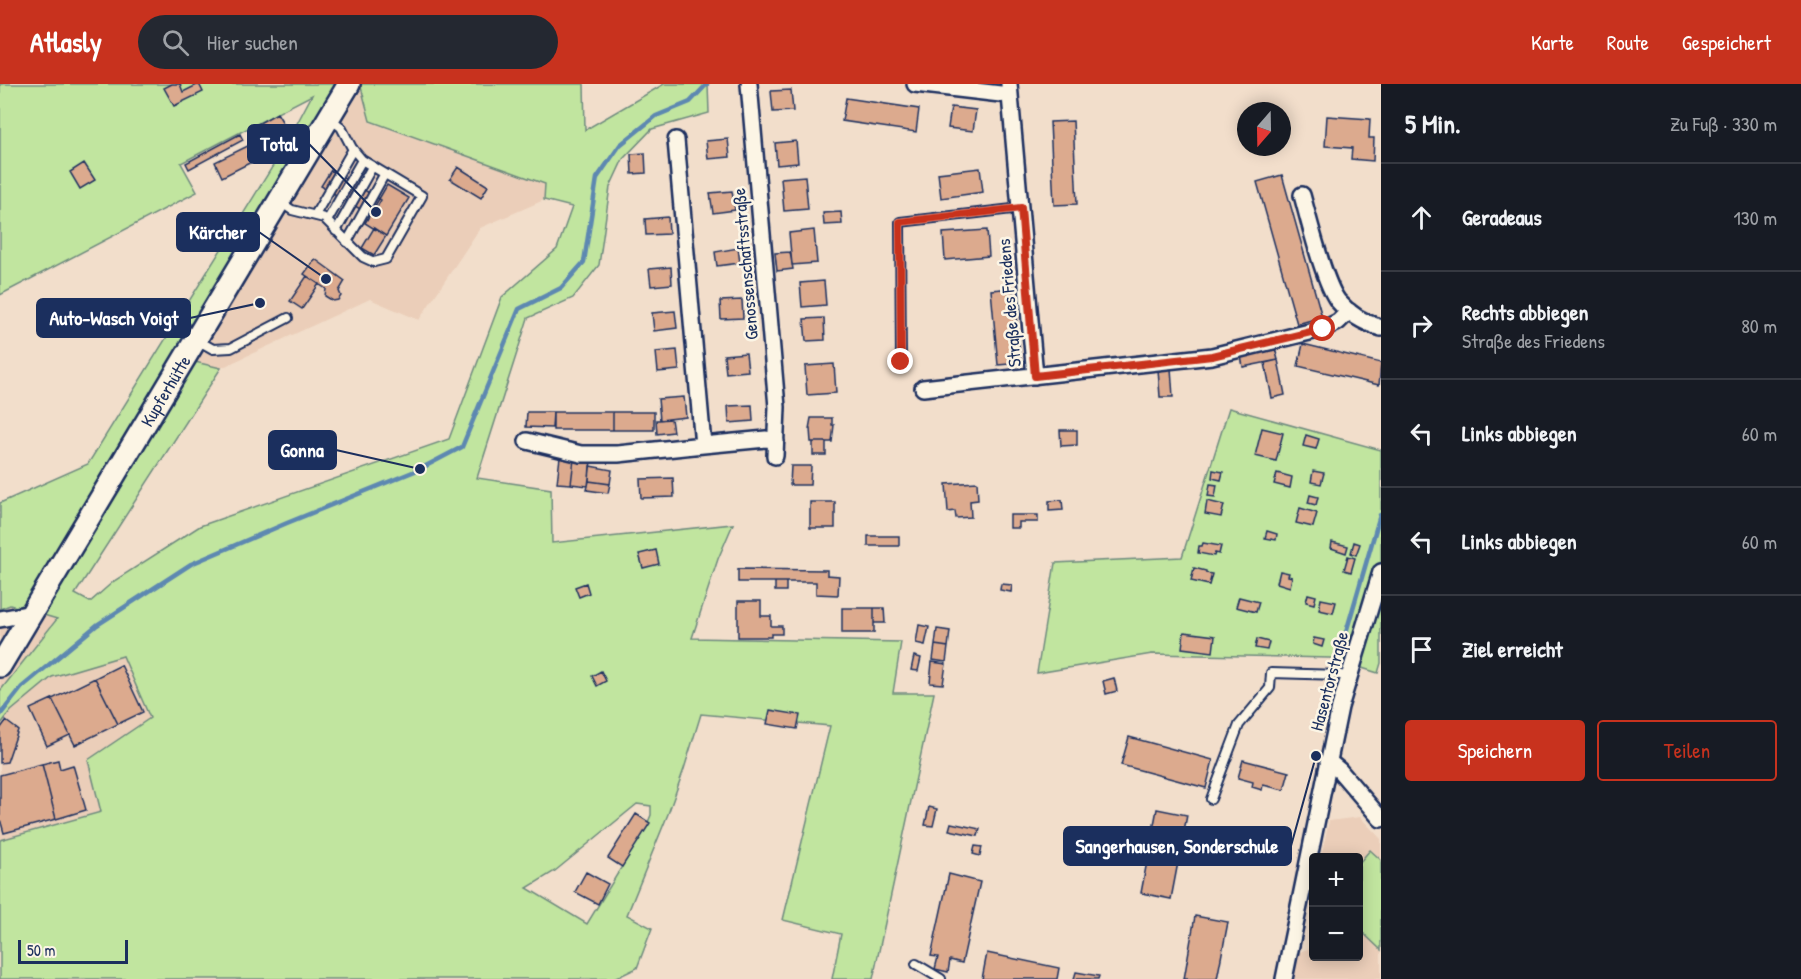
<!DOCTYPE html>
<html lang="de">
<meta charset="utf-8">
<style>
:root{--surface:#171b24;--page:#242831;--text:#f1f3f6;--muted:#9ea1a6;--line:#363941;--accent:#c8321e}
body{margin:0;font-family:"Patrick Hand",sans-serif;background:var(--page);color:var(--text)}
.controls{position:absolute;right:18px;bottom:18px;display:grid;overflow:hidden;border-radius:6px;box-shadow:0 3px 15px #0003}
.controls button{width:54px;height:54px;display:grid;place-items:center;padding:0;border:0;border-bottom:2px solid var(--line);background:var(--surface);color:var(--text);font:30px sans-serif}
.compass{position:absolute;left:1237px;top:18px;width:54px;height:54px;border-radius:50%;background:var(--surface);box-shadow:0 3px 15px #0003;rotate:200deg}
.scale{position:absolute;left:18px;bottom:15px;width:110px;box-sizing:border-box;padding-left:6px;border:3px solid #1b2f5e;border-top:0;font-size:16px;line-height:21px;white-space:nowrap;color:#1b2f5e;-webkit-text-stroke:4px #fcf5e5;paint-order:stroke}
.stop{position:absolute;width:18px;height:18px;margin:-14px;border:4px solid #c8321e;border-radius:50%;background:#fff}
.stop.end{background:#c8321e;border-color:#fff;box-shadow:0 2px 6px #0008}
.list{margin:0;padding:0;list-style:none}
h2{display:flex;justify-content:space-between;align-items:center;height:78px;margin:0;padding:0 24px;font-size:26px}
h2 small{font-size:20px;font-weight:400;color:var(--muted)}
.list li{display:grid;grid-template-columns:39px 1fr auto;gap:18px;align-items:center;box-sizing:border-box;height:108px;padding:0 24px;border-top:2px solid var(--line)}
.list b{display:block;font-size:22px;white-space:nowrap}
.list p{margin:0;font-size:20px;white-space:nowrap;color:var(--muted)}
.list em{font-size:20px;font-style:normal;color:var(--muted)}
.actions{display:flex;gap:12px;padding:18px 24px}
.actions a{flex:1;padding:14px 0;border:2px solid var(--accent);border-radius:6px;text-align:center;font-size:21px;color:var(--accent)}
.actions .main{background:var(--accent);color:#fff}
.icon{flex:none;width:33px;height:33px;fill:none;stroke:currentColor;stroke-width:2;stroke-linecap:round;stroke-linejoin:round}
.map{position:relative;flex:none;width:1381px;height:895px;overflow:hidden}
header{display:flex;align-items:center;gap:36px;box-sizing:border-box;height:84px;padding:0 30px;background:var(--accent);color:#fff}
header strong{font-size:28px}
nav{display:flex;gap:33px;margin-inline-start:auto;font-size:21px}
.search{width:420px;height:54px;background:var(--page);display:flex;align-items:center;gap:15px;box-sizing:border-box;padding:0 21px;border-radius:33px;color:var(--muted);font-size:22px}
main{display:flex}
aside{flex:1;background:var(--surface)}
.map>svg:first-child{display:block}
.built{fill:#ebceb9}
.green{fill:#c1e59f;stroke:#6e8a7e;stroke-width:1.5;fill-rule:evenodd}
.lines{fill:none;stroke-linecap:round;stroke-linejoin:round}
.stream{stroke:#5d88b1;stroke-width:4.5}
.building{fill:#dcaa8e;stroke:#1b2f5e;stroke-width:1.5}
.lane-casing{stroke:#1b2f5e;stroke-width:12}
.street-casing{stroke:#1b2f5e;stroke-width:20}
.secondary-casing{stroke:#1b2f5e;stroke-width:26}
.lane{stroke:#fcf5e5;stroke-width:8}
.street{stroke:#fcf5e5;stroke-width:15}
.secondary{stroke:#fcf5e5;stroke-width:21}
.route{stroke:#c8321e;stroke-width:8}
.labels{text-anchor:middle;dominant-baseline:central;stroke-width:5;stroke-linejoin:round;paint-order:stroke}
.street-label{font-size:18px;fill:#1b2f5e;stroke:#fcf5e5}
.leader{fill:none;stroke:#1b2f5e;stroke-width:2}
.callout-dot{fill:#1b2f5e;stroke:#fcf5e5;stroke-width:2}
.callout{fill:#1b2f5e;stroke:#1b2f5e;stroke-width:2}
.callout-label{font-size:20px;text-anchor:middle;font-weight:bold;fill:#fff}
</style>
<header>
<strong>Atlasly</strong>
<div class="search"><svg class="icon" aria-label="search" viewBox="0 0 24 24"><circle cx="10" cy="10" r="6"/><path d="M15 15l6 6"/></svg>Hier suchen</div>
<nav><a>Karte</a><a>Route</a><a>Gespeichert</a></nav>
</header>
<main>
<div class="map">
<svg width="1381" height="895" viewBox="0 0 1381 895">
<rect width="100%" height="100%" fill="#f2decb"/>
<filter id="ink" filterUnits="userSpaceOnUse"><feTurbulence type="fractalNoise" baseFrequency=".0167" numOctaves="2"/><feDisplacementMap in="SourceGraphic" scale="12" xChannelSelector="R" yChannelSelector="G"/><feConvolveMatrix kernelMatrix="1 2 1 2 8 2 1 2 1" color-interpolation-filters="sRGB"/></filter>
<g filter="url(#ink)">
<path class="built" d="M361 2 370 38 546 100 544 116 480 144 419 236 370 215 221 284 195 278Z
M10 521 57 534 0 607V525Z
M123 572 150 634 88 676 101 728 0 756V641L11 627 52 593Z
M1360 733 1381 755V895H1293L1297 869 1313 863 1314 872H1358V774L1321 773 1329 737Z"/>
<path class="green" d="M0 0H584L585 46 664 0H708L709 29 652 45 623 75 610 103 599 181 573 214 528 234 477 394 551 405 552 459 733 440 718 475 692 554 901 558 893 609H934L873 895H832L841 850 783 836 830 642 701 630 684 685 668 730 627 831 652 844 637 884 614 895H0V756L101 728 88 676 150 634 123 572 52 593 11 627 0 641V607L57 535 10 521 0 525V419L88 380 284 64 312 11 181 79 197 108 0 211ZM361 3 370 37 545 100 544 116 572 123 557 165 502 213 449 355 200 442 114 497 90 518 75 510 221 284 195 278ZM637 720 651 722V731L646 743 587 840 527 804 555 787Z
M1229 324 1381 366V579L1378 589 1330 574 1152 570 1037 589 1055 479 1182 473Z
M1370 766 1381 776V866L1359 845V779Z"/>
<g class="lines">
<path class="stream" d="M1336 583 1380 431
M0 631 22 603 97 541 191 480 287 439 420 385 462 363 519 225 561 204 584 178 597 94 620 61 656 32 690 18 707 0"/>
</g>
<path class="building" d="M172 0H180L183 8 199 0 203 8 174 22 164 4Z
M791 6 793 27 773 28 771 7Z
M846 14 919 25 916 48 842 37Z
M951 23 976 26 973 47 948 44Z
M277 29 285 42 272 48 260 49 256 41Z
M1327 32 1370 35 1369 54H1374L1373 77 1351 75 1352 64 1325 62Z
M1073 37 1077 120 1054 121 1050 38Z
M240 50 243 56 189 85 186 79Z
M274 54 279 64 222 93 215 78 258 57 260 60Z
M728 55 730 73 708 75 706 57Z
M796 57 798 79 777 81 775 59Z
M645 69 646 89 632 90 631 70Z
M84 79 95 96 80 105 70 88Z
M458 83 488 102 481 114 450 95Z
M980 84 983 108 941 114 938 89Z
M331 86 381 116 372 132 321 102Z
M1282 91 1322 233 1297 240 1257 98Z
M805 92 808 125 784 127 781 94Z
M387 101 409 114 386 152 365 139Z
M732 107 735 126 713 129 710 109Z
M841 128 842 140 824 141 823 129Z
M668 133 669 150 646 151 645 135Z
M374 144 386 152 374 171 362 164Z
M814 146 817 179 792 181 789 149Z
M987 146 989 172 945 176 943 149Z
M738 164 740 179 717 182 715 168Z
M790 168 793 185 777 187 775 169Z
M315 175 345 197 339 207 341 212 338 216 333 217 325 212 326 205 304 190Z
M671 183 672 200 651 202 649 185Z
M307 192 319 200 302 225 290 217Z
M824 197 826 221 802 223 800 199Z
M1013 204 1021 279 998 281 991 206Z
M742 216 743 234 721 235 720 217Z
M675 227 677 244 654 247 652 229Z
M824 234 825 256 806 257 804 235Z
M1303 260 1381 279 1379 301 1298 282Z
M1275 264 1278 276 1243 283 1241 272Z
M677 266 679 286 658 288 656 268Z
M746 269 748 287 726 289 724 271Z
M1278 276 1285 311 1272 314 1265 279Z
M834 280 836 309 807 311 805 282Z
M1171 284 1173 313H1160L1158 285Z
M684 313 686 333 660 336 658 315Z
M752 321 753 337 729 339 728 322Z
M527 328H553L552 344 526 343Z
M553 328H613V346H553Z
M613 328H654V346H613Z
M811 334H832V341H834L832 358H811L810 345H809Z
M671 335 673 348 657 350 656 336Z
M1262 344 1283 349 1276 377 1255 372Z
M1060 346H1077V361L1061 362Z
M1306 351 1319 355 1316 365 1303 362Z
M813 358H826V371H813Z
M560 373 574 375 571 400 557 399Z
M574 375 591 377 588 402 571 400Z
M590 382 612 386 610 400 589 397Z
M791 382H811L810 401H790Z
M1213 386 1223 388 1221 396 1212 394Z
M1313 387 1324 389 1321 400 1311 398Z
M1277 389 1292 393 1290 404 1274 400Z
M673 394 674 413 641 414 640 395Z
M589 397 610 400 608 409 587 406Z
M977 398 978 416 970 417 971 433 956 434 955 427 948 428 946 400Z
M1210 400 1217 401 1215 413 1208 412Z
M1310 411 1318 413 1316 421 1308 419Z
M1062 416 1063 426 1049 427V417Z
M1207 417 1224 421 1221 433 1205 430Z
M810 418H835V444H810Z
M1300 424 1317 429 1313 443 1296 439Z
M1010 431H1038V438H1019V444H1010Z
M1267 447 1277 450 1276 456 1265 454Z
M868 452H899V462H868Z
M1332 458 1348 462 1346 469 1331 464Z
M1354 458 1360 460 1356 471 1351 469Z
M1203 459 1221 462 1219 470 1215 469 1214 472 1198 469 1199 462H1202Z
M656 466 659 480 643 484 639 470Z
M1348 472 1355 474 1351 488 1344 486Z
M1194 484 1206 487V489L1212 490 1209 501 1191 497Z
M738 485 827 486V491L839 492 838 511 816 510V498H738Z
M1280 487 1289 489 1288 492 1292 493 1290 503 1277 499Z
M775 498H786V507H775Z
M586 499 589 509 579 513 575 503Z
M1001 500 1012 501 1011 508 1000 506Z
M1308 510 1316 512 1314 520 1306 518Z
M1239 513 1259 518 1256 528 1236 523Z
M1321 515 1336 518 1333 529 1319 526Z
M738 517H761V532H771V542H782V550H771V553H738Z
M842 524H874V549H842Z
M874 524H884L885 539H874Z
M919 541 929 543 925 561 916 559Z
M937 545 950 547 948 563 935 561Z
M1184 548 1215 552 1213 568 1182 564Z
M1314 554 1324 556 1322 563 1313 560Z
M1257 555 1269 558 1267 566 1255 564Z
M935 561 948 563 946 578 933 576Z
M914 572 921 574 918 587 911 586Z
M932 578 946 580 943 600 930 599Z
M121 581 143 628 118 640 95 594Z
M601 587 606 597 597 602 592 592Z
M95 594 118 640 75 661 52 615Z
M1114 594 1117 607 1106 610 1103 597Z
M52 615 70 651 47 662 30 625Z
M770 626 800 631 797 645 767 640Z
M6 637 18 646 7 678 0 679V645Z
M1129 653 1213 676 1206 704 1121 681Z
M58 676 60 685 73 681 86 726 56 735 42 680Z
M1243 676 1289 688 1284 706 1263 701 1262 706 1252 703 1253 698 1238 694Z
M42 680 56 735 4 749 0 735V691Z
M929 723 937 725 933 742 925 741Z
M1157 725 1187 731 1171 815 1141 809Z
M636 730 650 739 622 783 608 774Z
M951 739 980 745 978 752 949 746Z
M975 762 982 763 980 772 973 770Z
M586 788 608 800 598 820 575 808Z
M949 790 980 798 962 879 950 876 948 888 935 885 938 873 931 872Z
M1195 832 1228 838 1217 895H1184Z
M987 869 1059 884 1057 895H982Z
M1076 888 1099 892 1098 895H1074Z"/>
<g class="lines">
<g class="lane-casing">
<path id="lane" d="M280 118 292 126 324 134 363 173 374 178 386 175 422 112 362 76 352 64 341 43 329 34
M315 131 353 65
M327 137 362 76
M336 147 372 83
M347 158 384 91
M197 256 213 265 231 264 288 234
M901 278 900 138 1021 124
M1211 715 1239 641 1270 604 1271 589 1341 591 1348 593
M916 880 941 895"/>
</g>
<g class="street-casing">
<path id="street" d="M749 0 777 323 775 372
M915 0 1009 11
M1009 0 1035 292
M676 56 703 361 766 355 776 357
M1302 111C1309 136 1324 199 1338 217 1349 230 1365 239 1381 244
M923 304 1212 272 1326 244 1338 238 1349 227
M527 357 581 370H618L703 361
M0 535 32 529
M1328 677 1339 686 1381 735
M1284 895 1340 623 1381 488"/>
</g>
<g class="secondary-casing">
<g id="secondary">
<path id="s1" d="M0 582 349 0"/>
</g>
</g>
<use href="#lane" class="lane"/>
<use href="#street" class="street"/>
<use href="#secondary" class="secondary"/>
</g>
</g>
<g class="lines" filter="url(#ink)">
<path class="route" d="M901 278 900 138 1021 124 1035 292 1212 272 1323 245"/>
</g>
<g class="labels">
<g class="street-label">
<text transform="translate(745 180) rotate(-95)">Genossenschaftsstraße</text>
<text transform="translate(1009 219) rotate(-95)">Straße des Friedens</text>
<text stroke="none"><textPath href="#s1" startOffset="321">Kupferhütte</textPath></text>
<text transform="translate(1329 597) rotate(-75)">Hasentorstraße</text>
</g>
</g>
<path class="leader" d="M376 128L309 60M326 195L259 148M260 219L190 234M420 385L336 366M1316 672L1291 762"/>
<g class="callout-dot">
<circle cx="376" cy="128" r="6"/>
<circle cx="326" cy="195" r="6"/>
<circle cx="260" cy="219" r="6"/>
<circle cx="420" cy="385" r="6"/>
<circle cx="1316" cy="672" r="6"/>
</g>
<g class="callout">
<rect x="248" y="41" width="61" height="38" rx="6"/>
<rect x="177" y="129" width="82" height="38" rx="6"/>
<rect x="37" y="215" width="153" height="38" rx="6"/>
<rect x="269" y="347" width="67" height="38" rx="6"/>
<rect x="1064" y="743" width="227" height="38" rx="6"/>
</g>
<g class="callout-label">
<text x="279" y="67">Total</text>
<text x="218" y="155">Kärcher</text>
<text x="114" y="241">Auto-Wasch Voigt</text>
<text x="302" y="373">Gonna</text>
<text x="1177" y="769">Sangerhausen, Sonderschule</text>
</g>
</svg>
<div class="controls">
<button>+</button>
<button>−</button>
</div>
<svg class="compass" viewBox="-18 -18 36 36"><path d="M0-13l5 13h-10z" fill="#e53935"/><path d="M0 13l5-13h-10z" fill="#9ea1a6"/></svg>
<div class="scale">50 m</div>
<div class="stop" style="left:1323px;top:245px"></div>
<div class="stop end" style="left:901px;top:278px"></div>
</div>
<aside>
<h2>5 Min.<small>Zu Fuß · 330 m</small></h2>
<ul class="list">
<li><svg class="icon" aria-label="ahead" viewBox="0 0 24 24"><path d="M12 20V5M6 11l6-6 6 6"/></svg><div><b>Geradeaus</b></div><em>130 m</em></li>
<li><svg class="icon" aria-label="right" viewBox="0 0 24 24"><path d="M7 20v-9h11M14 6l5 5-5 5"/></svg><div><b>Rechts abbiegen</b><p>Straße des Friedens</p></div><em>80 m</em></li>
<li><svg class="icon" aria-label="left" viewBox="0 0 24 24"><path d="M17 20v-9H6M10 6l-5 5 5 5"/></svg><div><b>Links abbiegen</b></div><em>60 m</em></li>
<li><svg class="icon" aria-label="left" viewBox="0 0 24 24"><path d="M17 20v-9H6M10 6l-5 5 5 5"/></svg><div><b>Links abbiegen</b></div><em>60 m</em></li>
<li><svg class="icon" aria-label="arrive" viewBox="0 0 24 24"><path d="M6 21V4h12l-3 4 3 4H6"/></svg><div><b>Ziel erreicht</b></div></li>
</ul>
<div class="actions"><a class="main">Speichern</a><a>Teilen</a></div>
</aside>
</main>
